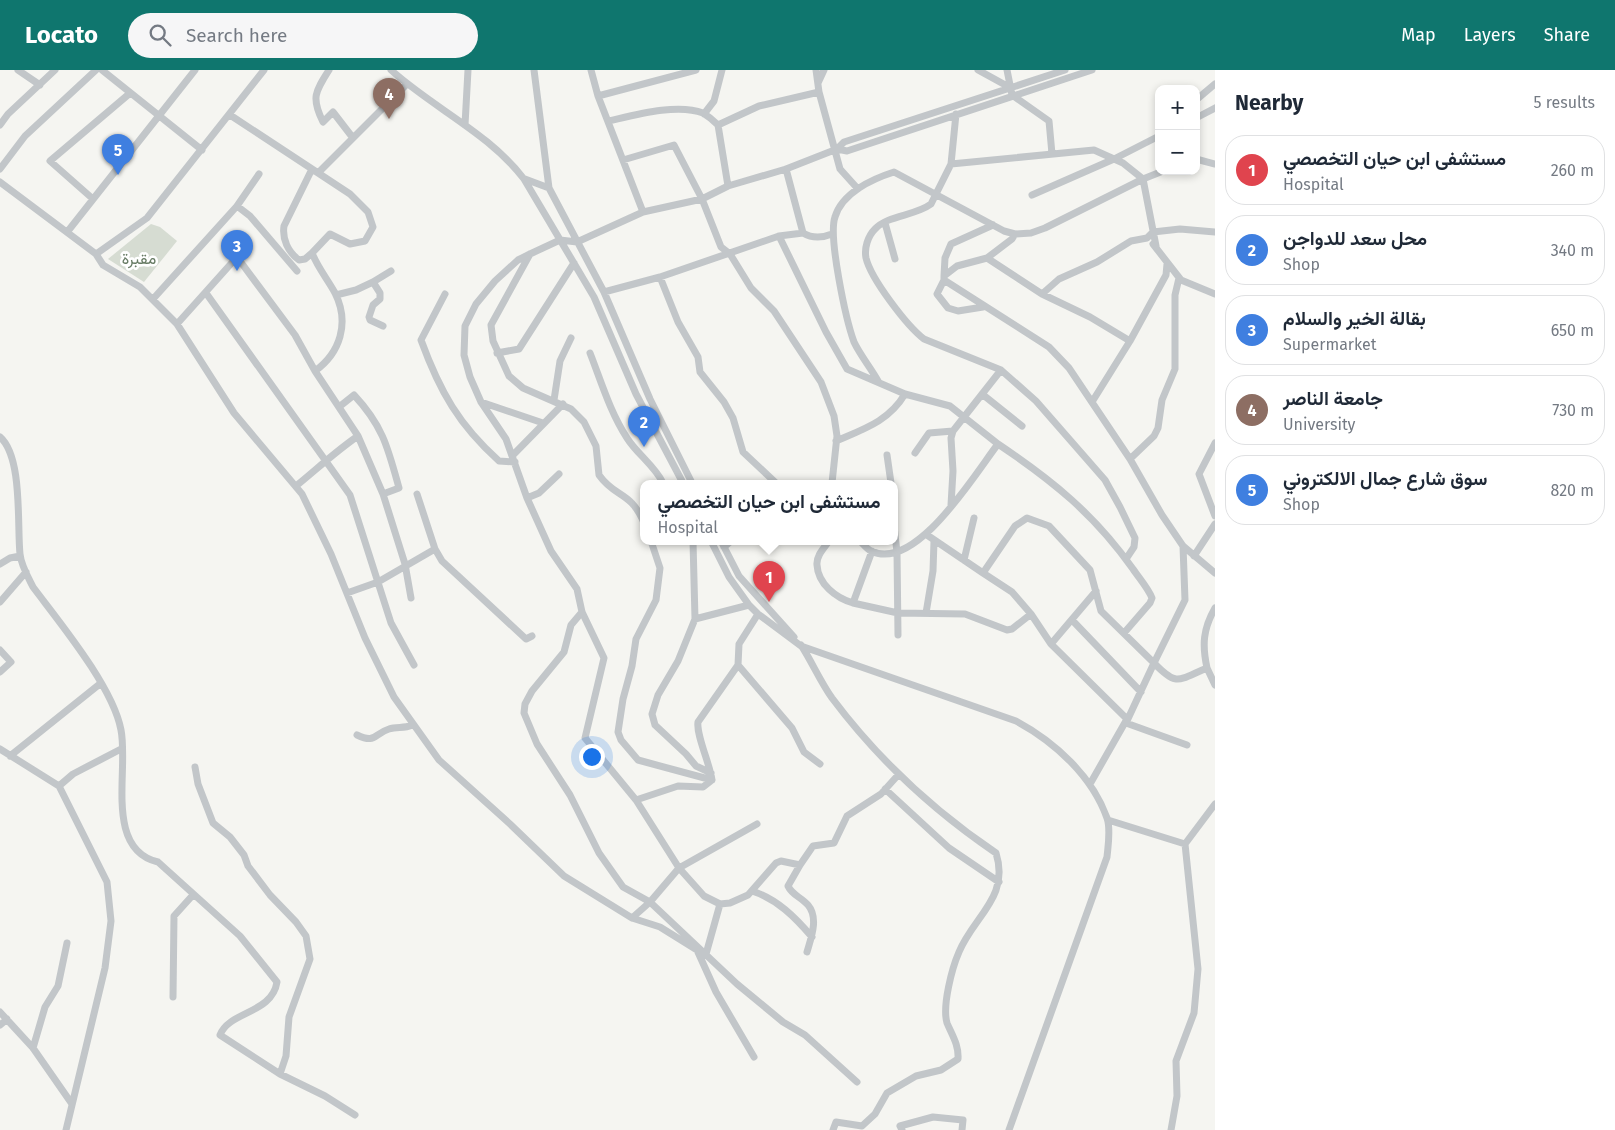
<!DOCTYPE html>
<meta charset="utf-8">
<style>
:root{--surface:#fff;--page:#f6f6f7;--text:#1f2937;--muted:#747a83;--line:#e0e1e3;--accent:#0f766e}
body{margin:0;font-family:"Fira Sans",Vazirmatn,sans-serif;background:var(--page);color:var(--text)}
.controls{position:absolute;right:15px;top:15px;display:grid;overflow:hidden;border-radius:10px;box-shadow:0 2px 8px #0003}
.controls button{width:45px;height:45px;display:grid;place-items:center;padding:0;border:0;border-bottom:1px solid var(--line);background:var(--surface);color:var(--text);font:25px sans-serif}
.you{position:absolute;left:591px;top:686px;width:18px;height:18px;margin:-12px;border:4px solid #fff;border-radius:50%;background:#1a73e8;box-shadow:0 0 0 8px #1a73e833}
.badge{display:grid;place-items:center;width:32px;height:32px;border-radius:50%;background:var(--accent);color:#fff;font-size:16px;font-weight:700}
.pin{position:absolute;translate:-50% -41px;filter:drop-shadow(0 1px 2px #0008)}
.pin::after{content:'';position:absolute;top:26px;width:18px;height:15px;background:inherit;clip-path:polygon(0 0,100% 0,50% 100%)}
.popup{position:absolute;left:640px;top:410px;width:258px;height:65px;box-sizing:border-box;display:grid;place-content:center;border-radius:10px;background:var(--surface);filter:drop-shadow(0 1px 4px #0005);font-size:16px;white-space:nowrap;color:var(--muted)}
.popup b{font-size:19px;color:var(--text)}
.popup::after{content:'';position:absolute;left:50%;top:100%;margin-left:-10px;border:10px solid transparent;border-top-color:var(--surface)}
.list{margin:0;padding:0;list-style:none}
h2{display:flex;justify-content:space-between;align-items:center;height:65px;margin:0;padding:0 20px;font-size:21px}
h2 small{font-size:16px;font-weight:400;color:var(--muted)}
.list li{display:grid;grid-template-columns:32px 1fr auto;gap:15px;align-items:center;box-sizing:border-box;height:70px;margin:0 10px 10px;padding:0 10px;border:1px solid var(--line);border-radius:20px}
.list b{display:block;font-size:19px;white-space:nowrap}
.list p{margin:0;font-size:16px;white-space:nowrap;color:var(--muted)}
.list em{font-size:16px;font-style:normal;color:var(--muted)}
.icon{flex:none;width:28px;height:28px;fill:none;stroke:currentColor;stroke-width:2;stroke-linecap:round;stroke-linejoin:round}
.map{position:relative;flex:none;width:1215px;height:1060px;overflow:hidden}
header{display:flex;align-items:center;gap:30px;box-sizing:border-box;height:70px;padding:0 25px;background:var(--accent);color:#fff}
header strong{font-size:24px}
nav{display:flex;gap:28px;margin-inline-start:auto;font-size:18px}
.search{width:350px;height:45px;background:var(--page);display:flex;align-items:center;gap:12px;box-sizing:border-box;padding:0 18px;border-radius:28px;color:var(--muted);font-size:19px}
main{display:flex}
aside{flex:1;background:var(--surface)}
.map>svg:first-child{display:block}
.green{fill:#d6dcd2}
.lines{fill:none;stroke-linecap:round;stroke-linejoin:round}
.street{stroke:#c2c6c9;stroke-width:7}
.labels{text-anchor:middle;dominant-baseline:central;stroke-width:5;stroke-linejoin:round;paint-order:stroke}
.park-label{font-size:16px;fill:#667a63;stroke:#fff}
</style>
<header>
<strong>Locato</strong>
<div class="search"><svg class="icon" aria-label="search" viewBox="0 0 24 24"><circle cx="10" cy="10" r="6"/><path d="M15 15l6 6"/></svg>Search here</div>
<nav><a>Map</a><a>Layers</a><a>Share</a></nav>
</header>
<main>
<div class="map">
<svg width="1215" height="1060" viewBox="0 0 1215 1060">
<rect width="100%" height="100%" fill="#f5f5f1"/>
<path class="green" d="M151 154 160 157 177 171 144 212 108 189Z"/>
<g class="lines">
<path class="street" d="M18 0 40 15
M102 0 202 80
M329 0C315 22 311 28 323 52L333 42 353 68
M391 0C433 38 489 63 524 109L594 227 636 324 683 413
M534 0 549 118 604 222 650 329 692 413
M591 0 598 26 643 142
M816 0 819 22 840 99 858 119
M978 0 1009 17
M1007 0 1012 25 1049 51 1052 84
M1065 0 844 72 837 79 847 81 1092 0
M818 13 824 0
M598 26 696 0
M1196 30 1215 14
M704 44 714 31 722 0
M956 44 951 94 1094 80 1123 93 1143 109 1163 101
M230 45 350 124 368 142 373 157 365 171 350 174 330 164 312 183C318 198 328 210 335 223 350 253 340 283 315 301
M1196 48 1215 38
M609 51C635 45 677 33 703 43 708 46 714 51 718 55L728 116
M0 55 8 44 55 0
M465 55 468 0
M718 55 759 36 819 22
M837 79 786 99 728 116 702 129 643 142 577 172 560 170 530 184 518 190 495 211 476 234 465 256 464 285 470 307 481 332 506 369 527 428 551 481 577 519 582 542 604 588 585 668 636 730 679 798 650 832 737 914 783 952 805 965 857 1012
M1196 89 1215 94
M623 90 674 75 702 129 721 177 730 184 751 218 774 241 821 312 834 346 837 366 832 413
M951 94 931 134C915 146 888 145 875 159 868 166 864 178 866 188 871 209 907 256 924 269L1001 300 1036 331 1105 410 1120 437 1135 468 1134 477 1126 489
M0 99 25 66 96 0
M312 99 284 156C282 169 288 182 299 190L305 189 312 183
M319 102 407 14
M525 109 549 118
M0 112 96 184 103 195 140 217 177 254 234 343 302 424 331 484 365 568 394 627 439 690 510 754 564 806 632 848 660 857 697 880 716 922 754 987
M1032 125 1114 89 1159 66
M93 129 50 91 129 24
M237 136 250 146 297 201
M885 153 895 189
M68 161 195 0
M803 163C813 169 822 168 832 164
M779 166 803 163 786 99
M1153 174 1181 210 1215 224
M1156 176 1143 109 1045 158 1031 163 1015 164 1012 169 987 188 957 196 944 206V210L1049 277 1069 298 1130 389 1162 445 1183 476 1215 503
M96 184 147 148 264 0
M530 184 491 255 493 271 509 306 523 318 571 339 584 352 596 376 599 405C615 428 631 421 644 453
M987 188 1042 224 1090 247 1130 271
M944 206 945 188 951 174 993 155
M660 207 678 252 698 287 700 302 724 332 733 348 743 382 776 413
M944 210 937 224 948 238 958 241 983 237
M373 212 391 201
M604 222 660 207 779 166 826 262 847 299 905 324 950 336 998 374C976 402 916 503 871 481 867 479 863 474 860 471
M206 223 350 425 391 553 414 595
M445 224 421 270C440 322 459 355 499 391L515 392
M1042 224 1059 209 1097 192 1131 171 1147 168 1153 162 1180 159 1215 162
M336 225 356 220 373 212 380 223V229L373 235 369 247 370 250 383 256
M153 229 237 136 259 104
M177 254 237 187 295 265 315 301 358 366 383 424 405 494 411 528
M497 283 519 279 574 193
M590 283C601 311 610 342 627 368 637 384 654 395 663 413
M878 311C871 298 860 285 854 272 846 250 828 167 835 147 842 123 872 109 894 102L1004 161 1015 164
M982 324 1022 356
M554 330 560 291 571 268
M481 332 543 353
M1092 332 1130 271 1166 205 1167 194
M339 337 354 325C383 356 388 378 399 418L383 424
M0 367C23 387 17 456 20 484 21 495 28 507 33 517 60 553 113 617 121 660 129 700 104 779 158 792L240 866 277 912C272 944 229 941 220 965L280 1004 325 1026 355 1045
M836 371C864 359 889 351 905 324
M1215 373 1199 404 1215 446
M998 374C1053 411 1094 444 1133 499 1139 508 1148 518 1152 528L1150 533 1124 563
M915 383 929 363 953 361
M513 385 563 334
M887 385 891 413
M1130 389 1154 366 1158 358 1162 330 1175 299V225L1179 208
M296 416C317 399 336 381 358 366
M527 428 539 423 559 404
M951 435 953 401 951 368 953 361 1001 300
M894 456 897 482 898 565
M927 465 983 503 1015 456 1027 448 1049 456 1090 500 1101 541 1154 593 1126 653 1187 675
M651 471 660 498 656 530 636 569 632 596 623 629 618 662 621 670 638 690 712 710
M693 471 695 549 678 591 658 625 652 644 655 655 686 684 696 696 711 703
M711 471 729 507 749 535 758 544 801 576 1016 651C1055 672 1092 706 1107 748 1111 759 1108 776 1107 787L1009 1060
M721 471 739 506 794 567
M829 471C824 478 816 486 817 495 818 514 836 528 853 533L872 481
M1183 476 1185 530 1154 593C1177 617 1178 610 1207 598 1202 575 1203 559 1215 538
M724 477 731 471
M435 479 442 491 526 569 532 566
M1194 486 1215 454
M964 490 974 448
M0 494 10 488 20 486
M983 503 1012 522 1031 544 1051 574 1096 521
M347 523 378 512 435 479 417 424
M0 532 26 502
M853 533 898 543 965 544 1007 560 1012 559 1031 544
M582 542 571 555 564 582 532 621 525 634 524 643 537 674 570 725 599 783 623 817 650 832 632 848
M926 543 933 501 934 471
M695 549 749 535
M1072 550 1141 622
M1051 574 1127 649 1090 714
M801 575C812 592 820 611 832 628 877 688 934 741 996 783 1010 827 974 846 959 882 952 898 942 936 947 953 952 965 959 975 958 989L941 1000 916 1006 887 1023 875 1044 862 1056 836 1052 833 1060
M0 580 11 592 0 602
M738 595 792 658 804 682 820 694
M1207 598 1215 615
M357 665C376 674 373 664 389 659 397 656 404 659 412 655
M0 679 59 716 107 812 111 851 105 898 66 1060
M10 686 101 613
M195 697 198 714 213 753 230 767 244 785 248 796 270 825 296 852 306 866 310 889 289 947 286 986 280 1004
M59 716 73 704 121 679
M885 719 949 778 999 812
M636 730 678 716 703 717 712 710C710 694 696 665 698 652L738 595 739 574 758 544
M1108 750 1185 774 1215 734
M757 754 679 798 704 826 720 834 730 833 748 825 776 793 781 791 800 795 813 776 834 773 847 746 881 724 899 704
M800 795 788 816C792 825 801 827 808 835 819 848 811 868 807 882
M752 821C777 829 795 847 812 867
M706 884 720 834
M173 927 174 846 192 826
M0 942 33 978 72 1034
M0 955 7 949
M33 978 45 937 58 916 67 873
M902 1060 900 1056 933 1047 963 1050 962 1060
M1171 1060 1177 1026 1176 991 1194 943 1198 899 1185 774"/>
</g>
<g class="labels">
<g class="park-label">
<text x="139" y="188">مقبرة</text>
</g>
</g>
</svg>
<div class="controls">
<button>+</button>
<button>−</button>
</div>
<div class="you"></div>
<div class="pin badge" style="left:769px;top:532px;background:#e0444e">1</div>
<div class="popup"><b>مستشفى ابن حيان التخصصي</b>Hospital</div>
<div class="pin badge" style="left:644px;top:377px;background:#3f7fe0">2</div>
<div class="pin badge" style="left:237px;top:201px;background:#3f7fe0">3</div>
<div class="pin badge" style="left:389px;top:49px;background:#8d6e63">4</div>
<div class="pin badge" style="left:118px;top:105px;background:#3f7fe0">5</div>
</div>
<aside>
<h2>Nearby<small>5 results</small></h2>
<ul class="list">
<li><span class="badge" style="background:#e0444e">1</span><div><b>مستشفى ابن حيان التخصصي</b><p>Hospital</p></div><em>260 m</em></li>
<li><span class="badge" style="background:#3f7fe0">2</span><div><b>محل سعد للدواجن</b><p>Shop</p></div><em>340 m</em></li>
<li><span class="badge" style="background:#3f7fe0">3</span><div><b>بقالة الخير والسلام</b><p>Supermarket</p></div><em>650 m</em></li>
<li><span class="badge" style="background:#8d6e63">4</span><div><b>جامعة الناصر</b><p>University</p></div><em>730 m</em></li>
<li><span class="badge" style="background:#3f7fe0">5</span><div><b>سوق شارع جمال الالكتروني</b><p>Shop</p></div><em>820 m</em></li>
</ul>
</aside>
</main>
